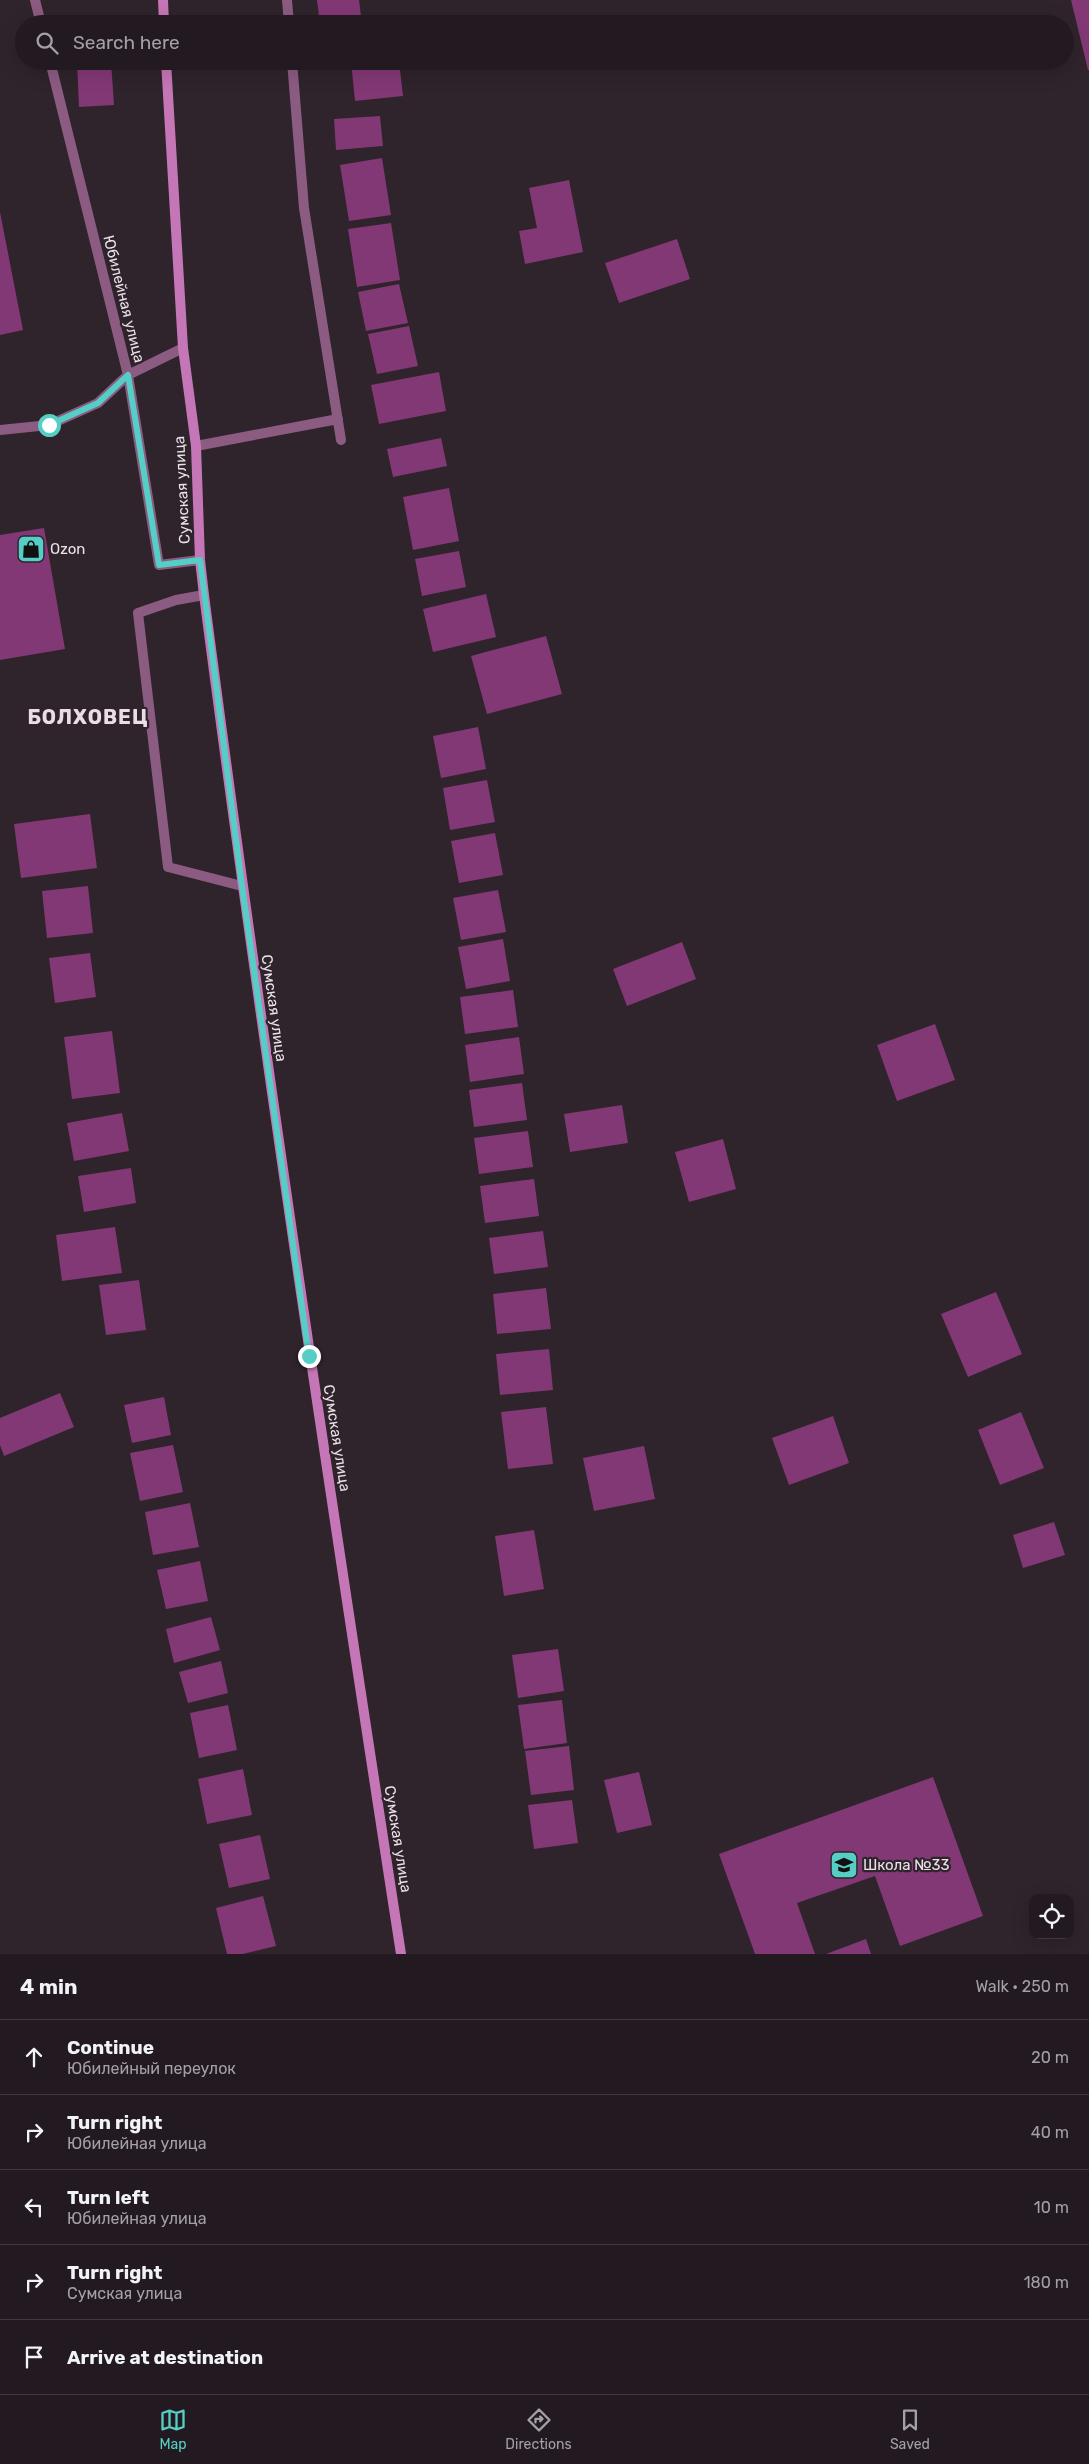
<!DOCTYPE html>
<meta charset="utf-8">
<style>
:root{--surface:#231a21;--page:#2f272e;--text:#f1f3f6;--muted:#a3a1a5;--line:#40383f;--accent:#55cec5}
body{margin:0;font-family:Rubik,sans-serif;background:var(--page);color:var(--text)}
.controls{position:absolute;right:15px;bottom:15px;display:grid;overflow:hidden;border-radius:10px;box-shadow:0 5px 20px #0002}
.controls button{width:45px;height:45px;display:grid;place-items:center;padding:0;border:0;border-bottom:1px solid var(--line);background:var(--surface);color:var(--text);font:25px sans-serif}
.stop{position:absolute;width:15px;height:15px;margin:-11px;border:4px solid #55cec5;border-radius:50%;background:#fff}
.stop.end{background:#55cec5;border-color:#fff;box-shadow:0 1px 5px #0008}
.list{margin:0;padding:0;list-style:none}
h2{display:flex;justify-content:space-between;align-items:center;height:65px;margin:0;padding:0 20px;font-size:21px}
h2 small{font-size:16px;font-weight:400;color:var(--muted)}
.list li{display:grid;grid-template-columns:32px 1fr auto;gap:15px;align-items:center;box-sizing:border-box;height:75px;padding:0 20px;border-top:1px solid var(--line)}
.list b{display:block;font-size:19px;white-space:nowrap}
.list p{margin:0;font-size:16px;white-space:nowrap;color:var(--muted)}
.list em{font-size:16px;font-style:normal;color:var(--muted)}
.icon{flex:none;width:28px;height:28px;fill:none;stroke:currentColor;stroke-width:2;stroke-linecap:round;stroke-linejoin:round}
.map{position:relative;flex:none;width:1089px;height:1954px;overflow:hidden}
.search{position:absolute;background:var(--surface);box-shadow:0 5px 20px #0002;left:15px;right:15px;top:15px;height:55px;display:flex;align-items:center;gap:12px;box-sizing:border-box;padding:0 18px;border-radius:28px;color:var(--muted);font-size:19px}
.sheet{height:440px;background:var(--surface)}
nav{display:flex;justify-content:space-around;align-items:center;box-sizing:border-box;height:70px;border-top:1px solid var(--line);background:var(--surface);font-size:14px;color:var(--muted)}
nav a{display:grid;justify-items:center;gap:2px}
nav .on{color:var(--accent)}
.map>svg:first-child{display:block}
.building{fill:#823875}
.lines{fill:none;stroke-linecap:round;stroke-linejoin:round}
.service{stroke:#8c5b82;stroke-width:10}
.minor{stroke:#8c5b82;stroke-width:10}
.secondary{stroke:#c576b6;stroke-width:10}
.route{stroke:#55cec5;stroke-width:6}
.labels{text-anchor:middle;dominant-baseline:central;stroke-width:4.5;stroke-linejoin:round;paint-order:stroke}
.street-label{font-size:15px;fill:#eae2e8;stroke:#2f232c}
.poi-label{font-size:15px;fill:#eae2e8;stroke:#2f232c;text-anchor:start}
.district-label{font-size:20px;font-weight:bold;letter-spacing:1px;fill:#ecdce8;stroke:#2f232c}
</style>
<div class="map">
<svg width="1089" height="1954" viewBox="0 0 1089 1954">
<rect width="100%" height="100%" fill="#2f232c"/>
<path class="building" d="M317 0H359L362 24H320Z
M1071 0H1089V70H1088Z
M77 61H111L114 105 79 107Z
M351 61H399L403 96 355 101Z
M380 116 383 146 336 150 334 119Z
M382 158 391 215 349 221 340 165Z
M569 180 583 252 525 264 519 231 537 228 529 188Z
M0 212 23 330 0 335Z
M391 223 400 280 357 287 348 229Z
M677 239 690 279 619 303 605 263Z
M399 284 408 323 366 331 358 292Z
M409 326 418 366 377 374 368 334Z
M439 372 446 411 379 424 371 385Z
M441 438 447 466 393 477 387 449Z
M449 488 459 541 413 550 403 497Z
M44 528 65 649 0 660V535Z
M459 551 466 587 422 596 415 559Z
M486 594 496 637 433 652 423 609Z
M546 636 562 694 487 714 471 656Z
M478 727 486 769 441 778 433 736Z
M487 780 495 822 450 830 443 788Z
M90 814 97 868 21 878 14 824Z
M495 833 503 875 459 883 451 841Z
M88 886 93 933 47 938 42 891Z
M498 890 506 932 461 940 453 898Z
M503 939 510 981 466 989 458 947Z
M682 942 696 979 627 1006 613 969Z
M90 953 96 997 55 1003 49 958Z
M513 990 518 1027 465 1034 460 997Z
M935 1024 955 1080 897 1101 877 1045Z
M112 1031 120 1093 72 1099 64 1037Z
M519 1037 524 1074 470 1082 465 1045Z
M522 1083 527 1120 474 1127 469 1090Z
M622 1105 628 1143 570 1152 564 1114Z
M122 1113 129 1151 74 1161 67 1123Z
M528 1131 533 1167 479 1174 474 1138Z
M723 1139 736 1189 689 1202 675 1152Z
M131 1168 136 1203 84 1212 78 1176Z
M534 1179 539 1216 485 1223 480 1186Z
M115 1227 122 1273 62 1281 56 1235Z
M543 1231 548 1267 494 1274 489 1238Z
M139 1280 146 1330 106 1335 99 1285Z
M546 1288 551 1329 497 1334 493 1294Z
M996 1292 1022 1354 968 1377 941 1314Z
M549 1349 553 1390 500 1395 496 1354Z
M60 1393 74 1427 4 1456 0 1445V1418Z
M164 1397 171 1435 132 1443 124 1405Z
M546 1407 553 1464 508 1469 501 1412Z
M1021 1412 1044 1468 1000 1485 978 1430Z
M833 1416 849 1463 789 1485 772 1438Z
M173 1445 183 1492 140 1501 130 1453Z
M644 1446 655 1499 594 1511 583 1458Z
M190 1503 199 1547 153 1555 145 1512Z
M1054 1522 1065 1555 1023 1568 1013 1535Z
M534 1530 544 1589 504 1596 495 1536Z
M200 1561 208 1601 166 1609 157 1570Z
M211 1617 220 1650 174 1663 166 1629Z
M558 1649 564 1691 518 1698 512 1655Z
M221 1661 228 1693 188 1703 179 1672Z
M562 1700 567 1743 524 1749 518 1705Z
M228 1705 237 1750 199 1758 190 1713Z
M569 1746 574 1790 531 1795 525 1751Z
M243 1769 252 1815 207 1824 198 1779Z
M639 1772 652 1825 617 1833 604 1780Z
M933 1777 983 1916 900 1946 875 1876 797 1903 815 1954H755L719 1854Z
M572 1800 578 1843 534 1849 528 1805Z
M260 1835 270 1879 229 1888 219 1844Z
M263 1896 276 1946 243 1954H227L216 1908Z
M866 1939 871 1954H826Z"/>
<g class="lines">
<path class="service" d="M204 595 176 600 138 613 168 867 242 886"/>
<path class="minor" d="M35 0 41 24
M287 0 289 24
M50 61 128 375 159 565 200 560
M292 61 304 208 341 440
M0 430 49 425 98 403 128 375 183 348
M196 446 338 419"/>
<path class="secondary" d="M163 0 164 24
M166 61 183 348 196 446 200 560 204 595C263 1049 331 1501 401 1954"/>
</g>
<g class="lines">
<path class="route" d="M49 425 98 403 128 375 159 565 200 560 242 886 309 1356"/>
</g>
<defs>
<g id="shop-square" transform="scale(1.4375)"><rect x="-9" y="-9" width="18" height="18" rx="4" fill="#55cec5" stroke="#2f232c"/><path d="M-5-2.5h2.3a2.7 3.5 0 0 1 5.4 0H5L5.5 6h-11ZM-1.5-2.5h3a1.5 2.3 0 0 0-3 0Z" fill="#111"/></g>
<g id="school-square" transform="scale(1.4375)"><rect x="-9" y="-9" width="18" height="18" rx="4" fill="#55cec5" stroke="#2f232c"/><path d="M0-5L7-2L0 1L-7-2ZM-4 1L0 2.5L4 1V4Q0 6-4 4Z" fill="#111"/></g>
</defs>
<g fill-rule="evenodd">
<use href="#shop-square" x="31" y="549"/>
<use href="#school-square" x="844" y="1865"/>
</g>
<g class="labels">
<g class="street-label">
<text transform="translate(124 299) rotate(76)">Юбилейная улица</text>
<text transform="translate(182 490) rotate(-93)">Сумская улица</text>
<text transform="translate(274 1008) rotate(82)">Сумская улица</text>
<text transform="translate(337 1438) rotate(81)">Сумская улица</text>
<text transform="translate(398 1839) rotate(81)">Сумская улица</text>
</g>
<g class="poi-label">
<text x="50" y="549">Ozon</text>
<text x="863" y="1865">Школа №33</text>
</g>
<g class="district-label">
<text x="88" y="717">БОЛХОВЕЦ</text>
</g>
</g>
</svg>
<div class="controls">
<button><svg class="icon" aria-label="locate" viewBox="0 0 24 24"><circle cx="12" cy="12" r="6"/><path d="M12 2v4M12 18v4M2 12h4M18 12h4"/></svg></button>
</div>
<div class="stop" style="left:49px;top:425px"></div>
<div class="stop end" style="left:309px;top:1356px"></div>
<div class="search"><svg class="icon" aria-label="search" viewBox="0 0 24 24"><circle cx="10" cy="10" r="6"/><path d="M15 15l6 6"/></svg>Search here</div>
</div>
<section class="sheet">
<h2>4 min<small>Walk · 250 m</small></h2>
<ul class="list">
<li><svg class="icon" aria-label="ahead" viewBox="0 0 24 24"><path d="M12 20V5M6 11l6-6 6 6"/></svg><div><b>Continue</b><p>Юбилейный переулок</p></div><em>20 m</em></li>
<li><svg class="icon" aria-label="right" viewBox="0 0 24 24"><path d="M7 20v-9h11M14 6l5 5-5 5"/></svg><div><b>Turn right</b><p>Юбилейная улица</p></div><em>40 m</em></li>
<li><svg class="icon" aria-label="left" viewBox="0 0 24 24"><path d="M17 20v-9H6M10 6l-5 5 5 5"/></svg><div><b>Turn left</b><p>Юбилейная улица</p></div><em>10 m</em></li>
<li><svg class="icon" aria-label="right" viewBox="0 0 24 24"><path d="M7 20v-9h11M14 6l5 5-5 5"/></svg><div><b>Turn right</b><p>Сумская улица</p></div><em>180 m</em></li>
<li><svg class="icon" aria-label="arrive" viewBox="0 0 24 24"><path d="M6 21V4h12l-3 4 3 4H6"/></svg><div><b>Arrive at destination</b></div></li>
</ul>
</section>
<nav>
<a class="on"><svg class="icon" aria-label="map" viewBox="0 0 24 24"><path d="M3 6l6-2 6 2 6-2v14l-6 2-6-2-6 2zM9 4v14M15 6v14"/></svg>Map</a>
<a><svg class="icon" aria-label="directions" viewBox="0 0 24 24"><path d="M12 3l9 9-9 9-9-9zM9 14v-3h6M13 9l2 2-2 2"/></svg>Directions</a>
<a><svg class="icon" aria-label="saved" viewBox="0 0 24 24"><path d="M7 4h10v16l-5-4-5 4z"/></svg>Saved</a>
</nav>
